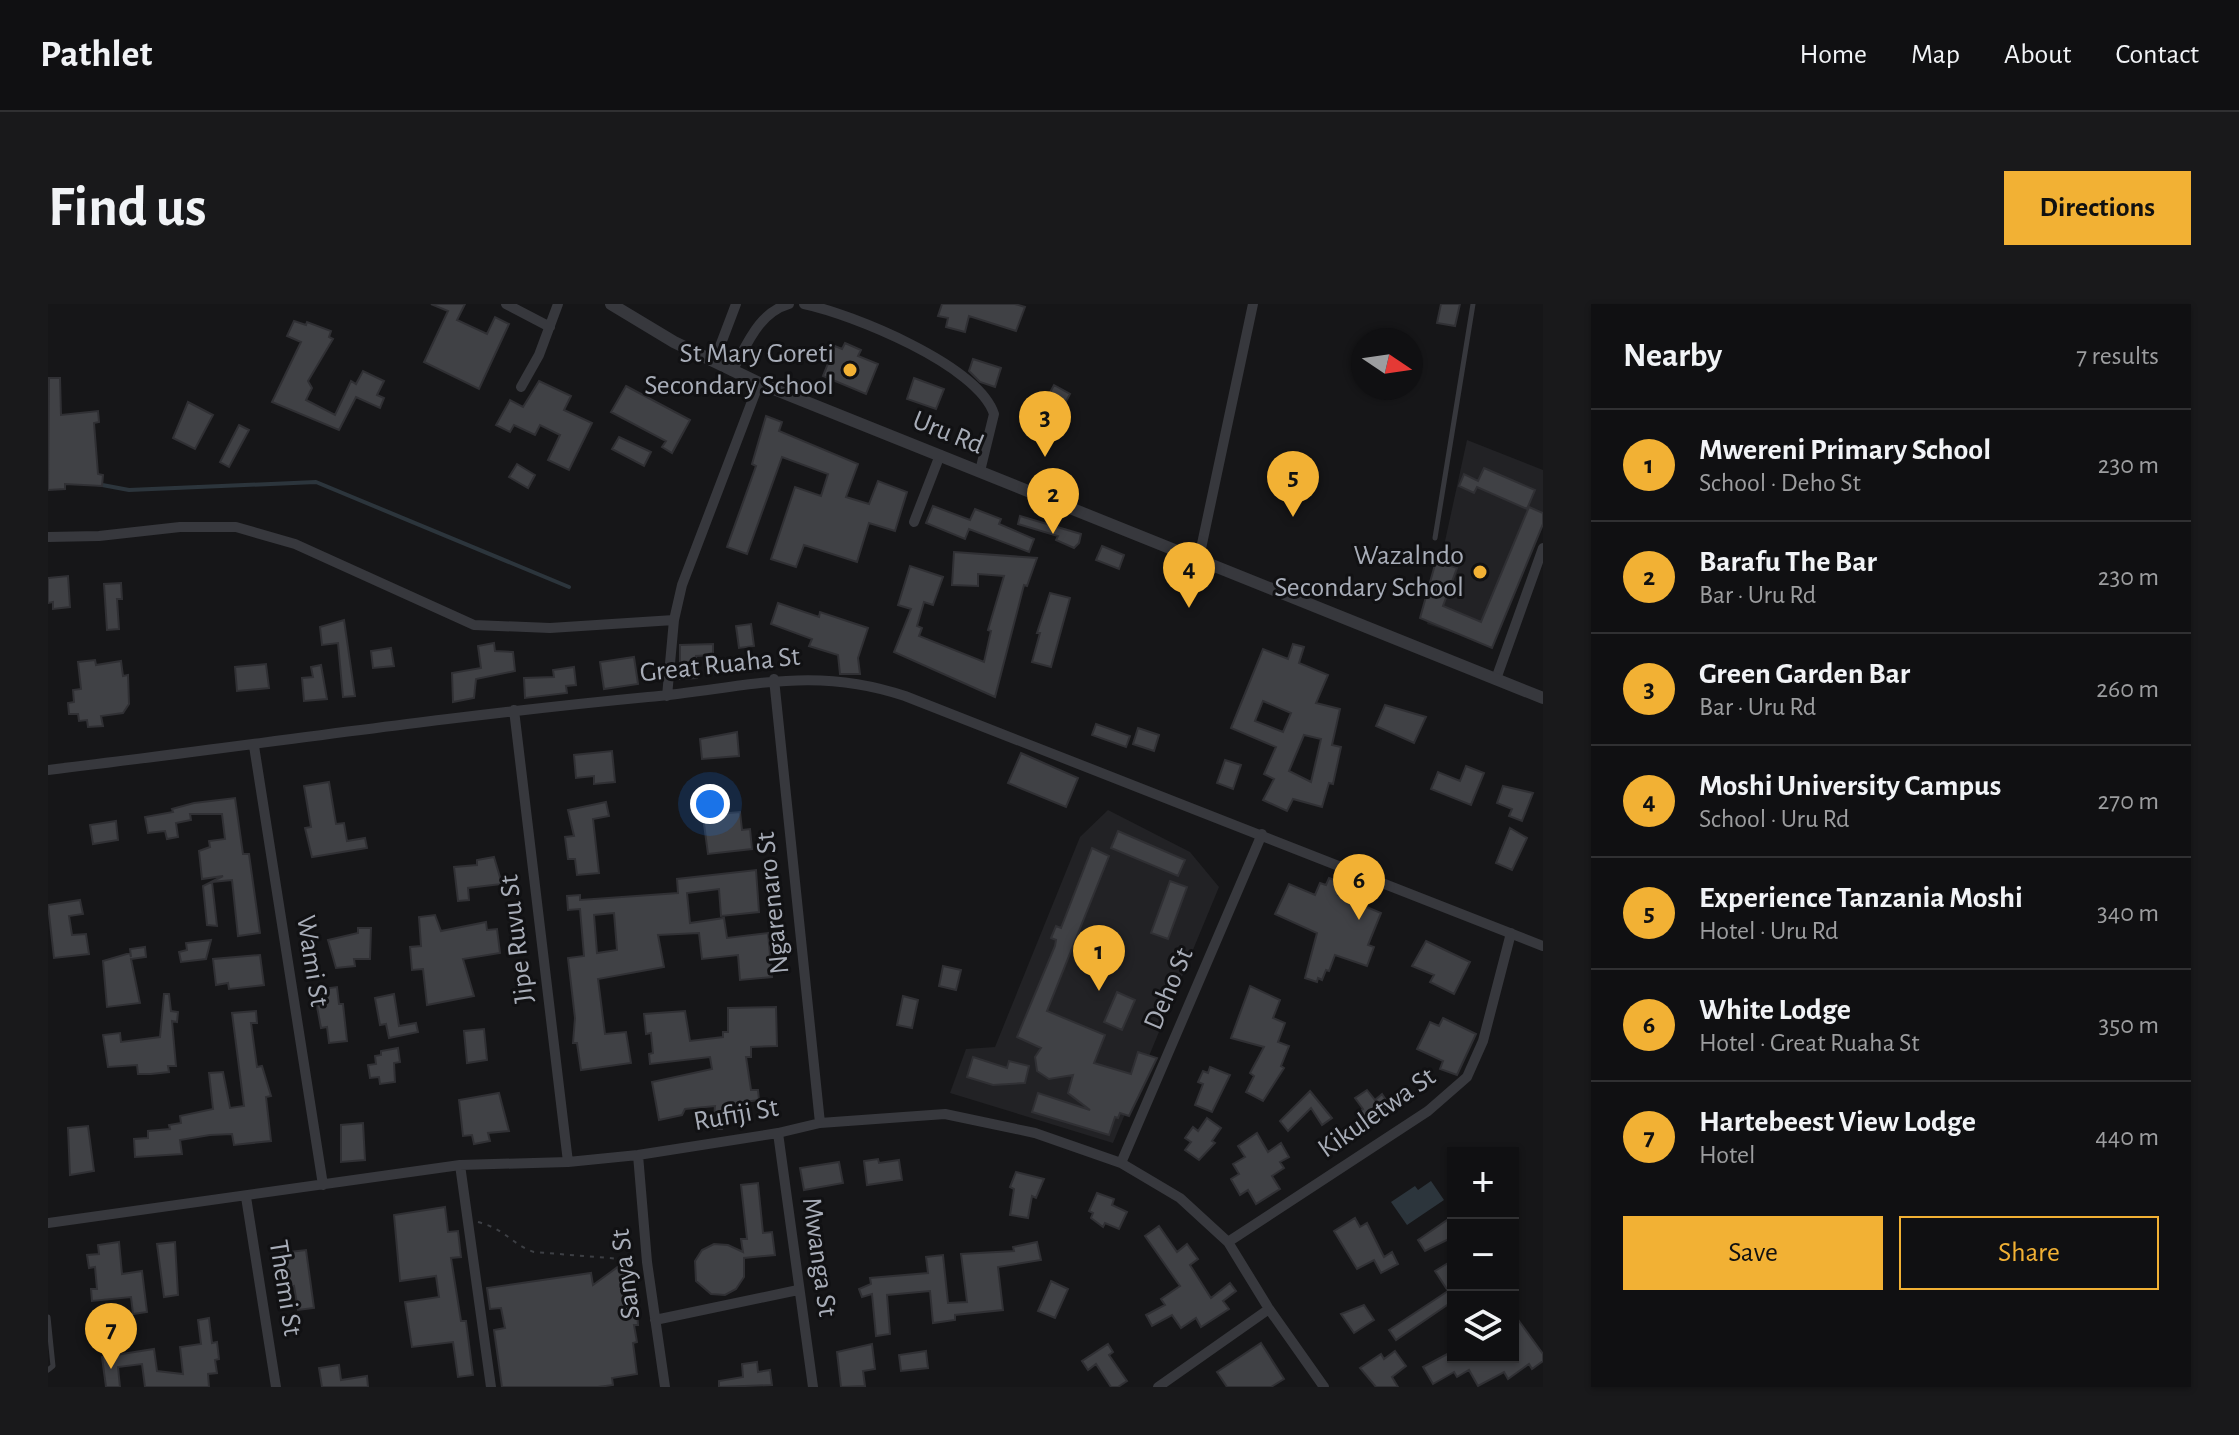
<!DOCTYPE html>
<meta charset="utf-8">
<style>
:root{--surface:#101012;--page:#19191b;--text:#f1f3f6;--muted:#9c9d9f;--line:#303032;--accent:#f2b134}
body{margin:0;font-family:"Alegreya Sans",sans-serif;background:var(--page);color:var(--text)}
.controls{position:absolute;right:24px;bottom:24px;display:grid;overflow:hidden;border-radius:0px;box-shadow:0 2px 6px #0004}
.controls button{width:72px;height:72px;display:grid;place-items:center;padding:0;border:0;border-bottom:2px solid var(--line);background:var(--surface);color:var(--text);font:40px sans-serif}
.compass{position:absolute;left:1303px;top:24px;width:72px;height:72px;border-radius:50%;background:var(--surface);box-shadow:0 2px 6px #0004;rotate:103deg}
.you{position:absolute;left:662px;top:500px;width:28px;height:28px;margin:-20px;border:6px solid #fff;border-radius:50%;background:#1a73e8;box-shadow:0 0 0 12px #1a73e833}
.badge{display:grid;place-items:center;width:52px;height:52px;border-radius:50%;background:var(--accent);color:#111;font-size:26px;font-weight:700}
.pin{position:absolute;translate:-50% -66px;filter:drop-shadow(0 2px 4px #0008)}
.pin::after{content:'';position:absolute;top:42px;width:28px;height:24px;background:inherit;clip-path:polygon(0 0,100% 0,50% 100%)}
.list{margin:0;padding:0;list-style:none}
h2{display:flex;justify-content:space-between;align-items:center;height:104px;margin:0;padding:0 32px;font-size:34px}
h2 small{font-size:26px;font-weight:400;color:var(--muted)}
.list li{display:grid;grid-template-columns:52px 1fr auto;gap:24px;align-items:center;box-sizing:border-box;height:112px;padding:0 32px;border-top:2px solid var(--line)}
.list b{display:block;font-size:30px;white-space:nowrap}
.list p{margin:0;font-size:26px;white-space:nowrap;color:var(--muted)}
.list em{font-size:26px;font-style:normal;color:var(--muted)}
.actions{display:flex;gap:16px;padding:24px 32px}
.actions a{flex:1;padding:18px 0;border:2px solid var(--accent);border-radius:0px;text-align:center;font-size:28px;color:var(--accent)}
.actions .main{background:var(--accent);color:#111}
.icon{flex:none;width:44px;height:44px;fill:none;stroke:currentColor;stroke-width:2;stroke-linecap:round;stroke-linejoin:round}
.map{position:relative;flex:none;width:1495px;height:1083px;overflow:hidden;border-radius:0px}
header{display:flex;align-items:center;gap:48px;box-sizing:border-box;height:112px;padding:0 40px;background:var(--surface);border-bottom:2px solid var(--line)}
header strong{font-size:38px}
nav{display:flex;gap:44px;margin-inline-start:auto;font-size:28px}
.intro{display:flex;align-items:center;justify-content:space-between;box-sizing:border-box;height:192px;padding:0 48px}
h1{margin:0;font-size:56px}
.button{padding:20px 36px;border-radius:0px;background:var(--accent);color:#111;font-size:28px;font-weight:700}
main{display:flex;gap:48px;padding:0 48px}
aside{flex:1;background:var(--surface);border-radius:0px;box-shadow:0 2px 6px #0004}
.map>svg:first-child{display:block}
.built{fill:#222225}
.water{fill:#2c353c}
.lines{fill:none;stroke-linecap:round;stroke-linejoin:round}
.stream{stroke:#2c353c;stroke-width:4}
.building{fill:#404145;stroke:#303034;stroke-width:2;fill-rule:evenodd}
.path{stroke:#3d3f44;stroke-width:2;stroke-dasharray:4 6;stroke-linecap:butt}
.service{stroke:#37383d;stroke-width:5}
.minor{stroke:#37383d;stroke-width:10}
.tertiary{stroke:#37383d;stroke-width:12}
.poi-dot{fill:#f2b134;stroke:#111113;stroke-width:3}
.labels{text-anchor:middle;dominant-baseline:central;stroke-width:6;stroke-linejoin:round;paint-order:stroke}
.poi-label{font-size:28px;fill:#a8adb8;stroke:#111113;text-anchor:end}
.street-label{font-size:28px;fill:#a8adb8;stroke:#111113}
</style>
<header>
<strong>Pathlet</strong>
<nav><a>Home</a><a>Map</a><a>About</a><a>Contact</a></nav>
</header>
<div class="intro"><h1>Find us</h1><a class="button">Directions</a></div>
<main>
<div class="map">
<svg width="1495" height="1083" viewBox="0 0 1495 1083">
<rect width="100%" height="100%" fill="#161618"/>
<path class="built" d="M1419 136 1495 166V216L1444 342 1379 320Z
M1060 506 1142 548 1171 583 1065 839 902 789 918 745 947 743 1032 533Z"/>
<path class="water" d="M1383 877 1396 896 1359 921 1343 898 1367 882 1370 886Z"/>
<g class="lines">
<path class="stream" d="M49 180 81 186 268 178 521 283"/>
</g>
<path class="building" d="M383 0H417L409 16 439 30 447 13 461 20 431 85 376 58 400 7Z
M894 0H967L977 3 968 27 921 12 917 28 898 23 900 14 890 12Z
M1393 0H1412L1407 22 1389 19Z
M246 17 258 21 259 18 283 27 281 33 285 35 260 77 264 84 258 96 287 111 303 77 308 80 315 67 336 77 329 91 336 94 332 104 308 93 291 126 224 98 253 38 239 32Z
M797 39 813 46 810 52 830 60 818 90 775 72 787 42 794 45Z
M925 55 953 64 947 83 932 78 921 67Z
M1 74H12L13 111 50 107 51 118 46 119 50 170 55 171 54 182 17 180V185L0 186Z
M866 74 896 85 888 105 859 95Z
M491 77 523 92 516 106 544 119 521 166 500 156 512 131 492 121 487 131 466 121 462 128 448 121 462 96 475 103Z
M1006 81 1022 90 1008 116 992 107Z
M578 82 642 116 624 149 614 143 618 137 563 108Z
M140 98 165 111 147 145 125 134Z
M718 112 734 118 731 127 810 160 798 193 821 200 830 177 859 188 847 227 821 219 809 258 756 241 748 263 723 255 747 183 773 192 780 170 734 153 699 250 679 243 708 162 704 160Z
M191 121 201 126 181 163 172 158Z
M571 133 603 148 596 162 564 145Z
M469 160 487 171 480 184 461 173Z
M1436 164 1487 186 1479 205 1429 183 1426 189 1411 182 1416 170 1430 177Z
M885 202 922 216 927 205 953 215 951 220 986 235 981 248 921 225 917 235 878 219Z
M1481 203 1495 209V220L1444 344 1372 314 1388 257 1409 264 1395 302 1433 318Z
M972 212 1033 230 1031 239 1026 244 1008 236 1010 232 970 220Z
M1054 242 1076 251 1071 265 1048 256Z
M906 248 989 254 979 282 976 281 947 393 846 348 863 305 850 301 862 262 895 273 885 301 876 298 869 322 874 324 871 332 936 358 943 327 940 326 956 272 930 270V282L904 281Z
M20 272 22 303 5 305V298L0 299V274Z
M73 279 74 295H69L71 325 59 326 56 280Z
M1002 289 1022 294 1003 363 984 358 992 329H989Z
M730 299 771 313 772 308 820 324 810 354 812 370H792L790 351 761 342 764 335 723 320Z
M296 316 307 392 295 393 290 339 274 341 272 323Z
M703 320 706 342 691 344 688 322Z
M446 339 447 347 465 348 467 367 428 375 426 394 405 398 404 369 433 364 430 342Z
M665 340V351L648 352 649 374 632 375V341Z
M1245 340 1256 343 1251 359 1280 371 1268 399 1292 405 1284 441 1293 443 1285 480 1281 479 1274 503 1245 495 1239 507 1215 496 1226 475 1216 470 1228 443 1183 424 1215 345 1240 355ZM1215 397 1243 409 1235 428 1207 417ZM1256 431 1273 435 1263 478 1241 467Z
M343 344 346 362 325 364 323 347Z
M586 353 590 380 556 385 552 358Z
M47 356 48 361 73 357 75 372 80 371 81 400 75 409 53 412 55 422 40 423 39 416 31 417 30 410H21L20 399 26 398 25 386 33 385 30 358Z
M218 360 221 384 189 387 187 363Z
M273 361 279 395 256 397 254 374 265 373 263 363Z
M526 363 528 381 518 382 519 389 477 394 476 374 506 373 505 366Z
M1337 401 1378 413 1366 439 1328 422Z
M1048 420 1082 432 1078 443 1044 431Z
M1090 424 1111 431 1106 447 1085 440Z
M689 428 691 452 654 455 652 435Z
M564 447 567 478 546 480V472L528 474 526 451Z
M973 449 1030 474 1018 503 960 479Z
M1177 456 1193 461 1185 485 1169 479Z
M1418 462 1436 469 1423 501 1383 485 1390 468 1412 477Z
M281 478 288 520 296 519 299 537 317 534 319 544 264 553 257 524 263 523 256 482Z
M1455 482 1485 489 1474 517 1461 512 1464 505 1449 499Z
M187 494 195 550H201L212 629 190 632 184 576 164 578 169 622 159 621 155 582 175 572 154 575 151 547 162 543 161 537 177 535 174 510H142L143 516 128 519 130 533 119 535 117 527 100 529 97 513 125 508 124 505 146 499Z
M558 498 561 512 545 515 551 569 529 571 527 555H520L517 533 526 532 520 506Z
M668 502 670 510 692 508 694 526 702 525 704 545 660 550 654 505Z
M68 517 70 536 45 540 42 521Z
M1462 524 1479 534 1464 566 1448 559Z
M1070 527 1137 556 1130 572 1063 544Z
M1044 544 1061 552 999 707 1057 731 1046 759 1083 770 1090 748 1109 754 1081 812 1072 809 1070 814 1067 813 1061 831 984 808 990 789 1042 806 1020 789 1025 771 1001 775 989 767 987 753 993 744 969 733 1007 642 1008 636 1003 634 1008 622 1013 624Z
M446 553 454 580 420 584 421 596 410 597 406 563 429 561V556Z
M708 566 711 608 673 612 671 585 639 589 642 619 676 614 679 634 720 629 724 673 692 676 690 651 654 655 651 629 610 631 616 663 550 675 557 730 578 728 583 759 533 766 529 739H525L527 714 520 654 536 652 532 605 520 606 519 592 532 591V596L630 589 629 575ZM566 609 569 646 549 649 546 611Z
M1281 574 1294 579 1290 591 1333 609 1320 641 1326 643 1319 662 1287 651 1281 667 1278 666 1274 676 1270 674 1269 678 1257 674 1269 629 1227 610 1241 580 1267 591 1272 579 1278 581Z
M1122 577 1139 583 1120 635 1103 629Z
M32 596 35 610 21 612 24 631 38 630 41 650 6 654 0 601Z
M387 611 393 627 438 618 439 626 449 625 452 649 415 655 426 692 379 701 375 665 364 666 362 643 373 642 371 613Z
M310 624H323L322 655H306L307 662 288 664 280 636 310 629Z
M163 636 158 655 133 658 131 648 139 646 138 639Z
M1378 637 1422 658 1406 690 1382 678 1386 671 1364 662Z
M97 643 98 653 83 655 92 699 59 703 55 657 82 649 83 653 82 645Z
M212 651 216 681 181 685 180 679 168 681 165 655Z
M895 662 913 666 908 686 891 682Z
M1202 682 1232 696 1225 714 1237 719 1230 738 1241 742 1233 762 1236 764 1215 797 1198 788 1206 772 1202 769 1216 743 1183 734Z
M289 683 291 700H295L299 737 281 739 279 723 273 724 266 686Z
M1069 688 1087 696 1074 726 1056 718Z
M116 690H121L123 707 130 708 129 718 124 717 128 762H120L121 768 103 770H90L89 761 60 763 55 731 72 729 73 738 112 733Z
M346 690 351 722 368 719 370 728 341 734 338 720 332 721 327 694Z
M855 692 870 696 864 724 849 721Z
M728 703 729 742 703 743V753H698L703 786H710L711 796 676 801 674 825H665L667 802 637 805 634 811 611 816 604 778 664 765 662 753 602 760 601 750 605 749 603 729 598 730 596 710 637 707 642 737 675 733V728H680V704Z
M208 707 209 719H203L209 763 214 762 223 792 218 793 223 837 186 841 184 830 162 831 132 836 134 850 87 853 86 835 100 834V827L122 825 121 821 133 819 132 812 165 805 161 769 175 768 182 804 196 802 184 709Z
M1395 714 1428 730 1409 771 1392 765 1395 757 1369 745 1382 718 1391 722Z
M436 725 439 756 419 759 416 727Z
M350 744 352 758 346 759 347 778 332 780 331 773 322 774 320 761 328 760 327 752 333 751V747Z
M925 753 959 764 961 757 981 762 977 779 945 781 919 773Z
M1162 763 1182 771 1164 808 1147 801 1155 780 1150 778 1155 767 1160 769Z
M1319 786 1327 796 1334 790 1345 807 1319 824 1309 810 1315 805 1307 794Z
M1262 787 1284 814 1274 821 1263 804 1240 827 1232 817Z
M451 789 461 827 440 829 442 837 426 840 424 831 415 832 411 796Z
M1159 814 1173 824 1164 837 1167 839 1151 856 1137 846 1143 838 1137 834 1145 823 1150 827Z
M315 819 317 856 293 858V821Z
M40 822 46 867 22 871 20 824Z
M1209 829 1220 848 1233 839 1241 853 1232 858 1236 864 1224 872 1232 885 1208 900 1200 886 1192 891 1183 875 1191 870 1185 860 1197 853 1190 842Z
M830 855 831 859 851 856 854 876 819 881 816 857Z
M791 858 795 879 756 886 752 864Z
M968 868 996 875 988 894 984 892 980 914 962 911 966 885 962 883Z
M710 879 715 929 724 928 727 951 696 954V973L688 985 677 991 663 990 648 977 647 957 654 946 666 940 680 941 695 948 693 935H699L693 881Z
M1049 889 1066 895 1064 901 1079 908 1071 925 1057 919 1055 923 1043 914 1045 909 1041 907Z
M397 903 400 928 410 927 413 953 403 954 413 1017H418L425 1071 410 1073 405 1038 364 1043 357 998 391 993 388 972 352 977 346 911Z
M1405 912V933L1377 947 1370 936Z
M1307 914 1312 923 1319 919 1336 953 1344 948 1350 960 1333 969 1326 956 1309 965 1286 927Z
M1111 922 1129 948 1139 940 1150 955 1142 961 1163 994 1182 979 1188 987 1175 997 1181 1005 1153 1023 1148 1014 1133 1024 1124 1011 1104 1022 1098 1011 1117 1001 1113 995 1132 982 1097 932Z
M71 938 74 970 94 967 99 1008 85 1010 83 993 44 997 43 985H49L47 963 41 964 39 951 51 950 50 941Z
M127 938 130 991 116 993 109 940Z
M989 938 993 956 950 963 955 1006 907 1011V1016L885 1019 882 987 839 991 842 1030 828 1032 824 990 814 993 811 985 823 980 822 974 880 969 878 953 895 951 900 999 919 998 913 950 966 947 965 943Z
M258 946 266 1004 250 1006 246 982 233 984 230 961H234L233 949Z
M1405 956V997L1348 1036 1341 1026 1400 987 1387 967Z
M571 962 586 968 590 1021H586L589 1038 585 1039 589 1070 564 1074 565 1081 550 1083H454L446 1026 457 1024 453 1004 442 1005 439 984 543 969 545 981Z
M1003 977 1020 985 1007 1014 990 1007Z
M1316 1001 1326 1016 1306 1029 1293 1010Z
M161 1014 164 1039 169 1038 171 1055 167 1056 169 1069 160 1070 161 1083H97L94 1060 70 1063 72 1083H58L54 1053 106 1045 109 1067 135 1070 132 1043 153 1040 150 1016Z
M1471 1017 1495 1050V1057L1484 1065 1481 1060 1460 1075 1456 1068 1430 1082 1421 1066 1409 1073 1406 1068 1385 1080 1375 1063 1405 1047V1053H1465V1022Z
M1213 1039 1236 1075 1223 1083H1179L1169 1068Z
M824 1040 827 1065 815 1067 817 1082 793 1083 789 1048Z
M1060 1040 1065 1048 1061 1051 1079 1077 1070 1083H1063L1048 1060 1040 1066 1034 1057Z
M878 1047 880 1064 853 1067 851 1051Z
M1347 1047 1358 1062 1344 1073 1350 1083H1328L1312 1064 1333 1050 1336 1055Z
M709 1058 710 1068 722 1066 724 1081 671 1083V1077L695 1073 694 1060Z
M291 1061 293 1076 319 1072 320 1083H274L271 1064Z"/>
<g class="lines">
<path class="path" d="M430 918C459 926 463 940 486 948L586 956"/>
<path class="service" d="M1387 234 1425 0
M0 1013 5 1062 0 1066"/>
<path class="minor" d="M458 0 502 23
M756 0C804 10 930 61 946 110L932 167
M666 58 688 0
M684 67C699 41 710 9 741 0
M473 83 491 51 510 0
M866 218 892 151
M0 233 51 232 132 223H188L247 240 426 321 502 324 626 316
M1151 254 1205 0
M726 375 772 819
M1448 375 1495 244
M619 392 626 316 634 281 711 79
M466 406 520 858
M206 442 275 881
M0 466C200 442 400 412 600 393 695 385 762 360 857 392L1495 642
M730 829 765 1083
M590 851 599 958 617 1083
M1073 859 1214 530
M412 861 443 1083
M198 893 228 1083
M0 919 412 861 520 858 590 851 730 829 772 819 897 810 987 829 1073 859 1132 894 1180 938 1221 1005 1276 1083
M1180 938 1380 807 1419 773 1435 737 1463 629
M607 1016 750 986
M1110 1083 1221 1005"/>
<path class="tertiary" d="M563 0 626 38 711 79 1495 394"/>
</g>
<g class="poi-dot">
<circle cx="802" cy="66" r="8"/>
<circle cx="1432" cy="268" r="8"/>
</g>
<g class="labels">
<g class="poi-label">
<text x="786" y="50">St Mary Goreti<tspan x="786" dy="32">Secondary School</tspan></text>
<text x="1416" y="252">Wazalndo<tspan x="1416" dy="32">Secondary School</tspan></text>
</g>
<g class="street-label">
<text transform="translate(900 129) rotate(22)">Uru Rd</text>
<text transform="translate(672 361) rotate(-6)">Great Ruaha St</text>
<text transform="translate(725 599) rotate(-96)">Ngarenaro St</text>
<text transform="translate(469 635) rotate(-97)">Jipe Ruvu St</text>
<text transform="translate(264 657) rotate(81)">Wami St</text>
<text transform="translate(1121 685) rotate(-67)">Deho St</text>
<text transform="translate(1329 809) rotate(-35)">Kikuletwa St</text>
<text transform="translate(688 811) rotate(-10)">Rufiji St</text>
<text transform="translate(771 953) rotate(82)">Mwanga St</text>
<text transform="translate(578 970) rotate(-97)">Sanya St</text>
<text transform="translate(237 984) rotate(81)">Themi St</text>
</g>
</g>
</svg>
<div class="controls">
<button>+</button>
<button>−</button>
<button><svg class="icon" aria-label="layers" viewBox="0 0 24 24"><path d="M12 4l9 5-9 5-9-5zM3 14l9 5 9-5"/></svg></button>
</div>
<svg class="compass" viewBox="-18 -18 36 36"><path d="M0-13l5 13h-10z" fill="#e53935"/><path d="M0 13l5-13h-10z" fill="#9c9d9f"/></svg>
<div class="you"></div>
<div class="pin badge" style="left:1051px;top:687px">1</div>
<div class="pin badge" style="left:1005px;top:230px">2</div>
<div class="pin badge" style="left:997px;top:153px">3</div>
<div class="pin badge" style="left:1141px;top:304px">4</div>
<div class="pin badge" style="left:1245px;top:213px">5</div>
<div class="pin badge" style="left:1311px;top:616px">6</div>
<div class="pin badge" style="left:63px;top:1065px">7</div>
</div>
<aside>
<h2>Nearby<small>7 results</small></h2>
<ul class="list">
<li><span class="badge">1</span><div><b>Mwereni Primary School</b><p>School · Deho St</p></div><em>230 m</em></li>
<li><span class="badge">2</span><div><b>Barafu The Bar</b><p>Bar · Uru Rd</p></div><em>230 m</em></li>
<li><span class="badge">3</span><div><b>Green Garden Bar</b><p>Bar · Uru Rd</p></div><em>260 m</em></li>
<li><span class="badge">4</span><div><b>Moshi University Campus</b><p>School · Uru Rd</p></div><em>270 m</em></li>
<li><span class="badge">5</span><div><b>Experience Tanzania Moshi</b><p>Hotel · Uru Rd</p></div><em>340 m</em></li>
<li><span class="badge">6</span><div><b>White Lodge</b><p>Hotel · Great Ruaha St</p></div><em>350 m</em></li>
<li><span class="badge">7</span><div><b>Hartebeest View Lodge</b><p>Hotel</p></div><em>440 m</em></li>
</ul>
<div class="actions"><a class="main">Save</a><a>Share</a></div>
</aside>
</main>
